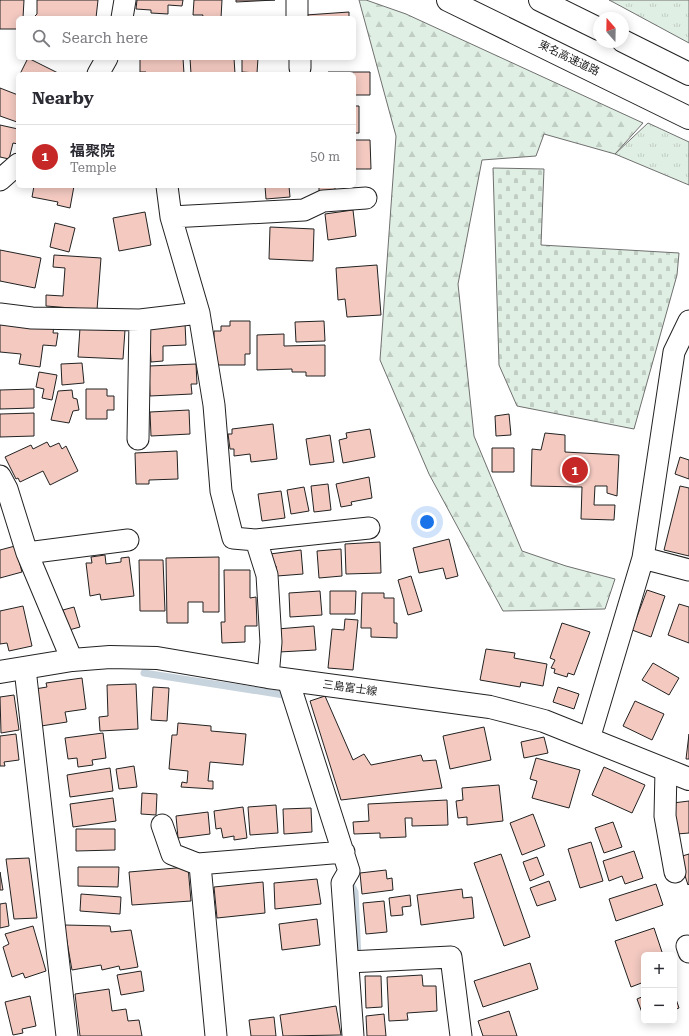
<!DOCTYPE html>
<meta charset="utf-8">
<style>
:root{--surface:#fff;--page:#f7f7f7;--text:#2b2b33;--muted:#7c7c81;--line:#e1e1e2;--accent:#c62828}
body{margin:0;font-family:"Roboto Serif","Noto Sans JP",serif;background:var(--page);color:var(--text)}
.controls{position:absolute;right:12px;bottom:12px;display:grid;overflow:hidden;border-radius:6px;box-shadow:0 2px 10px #0003}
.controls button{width:36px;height:36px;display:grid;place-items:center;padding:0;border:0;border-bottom:1px solid var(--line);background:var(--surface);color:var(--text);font:20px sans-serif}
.compass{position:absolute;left:593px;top:12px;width:36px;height:36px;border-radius:50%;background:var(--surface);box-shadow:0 2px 10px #0003;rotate:340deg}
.you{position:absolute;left:427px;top:522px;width:14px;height:14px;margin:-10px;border:3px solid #fff;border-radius:50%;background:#1a73e8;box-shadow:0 0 0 6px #1a73e833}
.badge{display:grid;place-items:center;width:26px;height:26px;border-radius:50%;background:var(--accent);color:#fff;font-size:13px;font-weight:700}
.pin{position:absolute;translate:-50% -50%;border:2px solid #fff;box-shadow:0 1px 4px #0006}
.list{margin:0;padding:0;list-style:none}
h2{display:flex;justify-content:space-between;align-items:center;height:52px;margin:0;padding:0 16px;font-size:17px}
h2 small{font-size:13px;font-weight:400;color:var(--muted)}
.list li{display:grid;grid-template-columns:26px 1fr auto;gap:12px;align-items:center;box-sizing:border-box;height:64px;padding:0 16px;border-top:1px solid var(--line)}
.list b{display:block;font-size:15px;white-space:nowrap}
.list p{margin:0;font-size:13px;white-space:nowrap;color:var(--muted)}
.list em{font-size:13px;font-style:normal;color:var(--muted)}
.icon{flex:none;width:22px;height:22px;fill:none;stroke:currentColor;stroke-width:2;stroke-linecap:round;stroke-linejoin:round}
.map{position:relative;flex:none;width:689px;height:1036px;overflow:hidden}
.search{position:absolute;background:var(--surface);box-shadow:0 2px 10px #0003;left:16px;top:16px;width:340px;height:44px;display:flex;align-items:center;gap:10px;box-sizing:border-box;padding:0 14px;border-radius:6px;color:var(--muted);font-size:15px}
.panel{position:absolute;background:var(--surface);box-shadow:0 2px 10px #0003;left:16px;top:72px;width:340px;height:116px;border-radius:6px}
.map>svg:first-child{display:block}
.grass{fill:url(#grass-tufts);stroke:#6f6f6f}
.forest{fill:url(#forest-firs);stroke:#6f6f6f}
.cemetery{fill:url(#cemetery-stones);stroke:#6f6f6f}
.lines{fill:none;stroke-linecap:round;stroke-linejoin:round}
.stream{stroke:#c7d3dd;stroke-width:7}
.building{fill:#f3c9c0;stroke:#222}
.minor-casing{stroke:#222;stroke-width:23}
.primary-casing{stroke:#222;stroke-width:24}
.motorway-casing{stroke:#222;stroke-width:24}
.minor{stroke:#fff;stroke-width:21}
.primary{stroke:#fff;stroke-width:22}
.motorway{stroke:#fff;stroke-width:22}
.labels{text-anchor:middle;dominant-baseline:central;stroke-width:3;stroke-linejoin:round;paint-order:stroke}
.street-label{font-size:11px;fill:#222;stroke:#fff}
</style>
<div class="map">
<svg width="689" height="1036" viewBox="0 0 689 1036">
<defs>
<pattern id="grass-tufts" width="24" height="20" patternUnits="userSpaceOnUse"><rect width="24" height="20" fill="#e0efe3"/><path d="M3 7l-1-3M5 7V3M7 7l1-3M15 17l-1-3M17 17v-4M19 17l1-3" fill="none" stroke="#c0cdc2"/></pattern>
<pattern id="forest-firs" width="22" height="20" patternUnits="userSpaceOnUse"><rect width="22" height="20" fill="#e0efe3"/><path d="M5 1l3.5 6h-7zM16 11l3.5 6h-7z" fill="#c0cdc2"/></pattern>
<pattern id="cemetery-stones" width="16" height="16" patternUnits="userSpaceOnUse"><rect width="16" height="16" fill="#e0efe3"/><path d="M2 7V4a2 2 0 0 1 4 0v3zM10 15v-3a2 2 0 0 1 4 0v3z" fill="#c0cdc2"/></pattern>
</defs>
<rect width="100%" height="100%" fill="#fff"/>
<path class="grass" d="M609 0H689V43L613 2Z
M648 123 689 142V185L615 154Z"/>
<path class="forest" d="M359 0H366L406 14 643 123 615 154 544 134 536 156 482 160 458 284 474 436 522 551 566 566 615 579 605 609 503 611 429 474 380 360 396 136Z"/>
<path class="cemetery" d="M493 168 544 169 541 245 679 253 677 275 634 429 517 406 499 365Z"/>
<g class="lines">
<path class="stream" d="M144 673 284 695 286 701
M349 880 355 892 358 960"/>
</g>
<path class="building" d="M0 0H24L23 18H18V29H0Z
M37 0H98L96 18H33L37 14Z
M137 0H183L182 6 168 5V14L151 13V10L136 9Z
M194 0H222L221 18H202L203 15H193Z
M236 0H275L236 2Z
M349 12V18H306V15Z
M28 58 60 74H20Z
M132 58H183L184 74H146V72H140V59Z
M190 58H234L235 74H191Z
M242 58H258L257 73 242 72Z
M328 72H370V95H354V74H328Z
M0 88 18 95 17 122 0 116Z
M354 106H359V133H354Z
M0 125 18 129V144L13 143 9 159 0 157Z
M354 140H370L371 169H354Z
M34 186H74L70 208 57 205 58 202 32 197Z
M265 186H289L290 197 266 199Z
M319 186H335V191H319Z
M353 210 356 236 328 240 325 214Z
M145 212 151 245 119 251 113 218Z
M55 223 75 228 69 252 50 247Z
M270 227 314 229 313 261 269 259Z
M0 250 41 258 35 288 0 281Z
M54 255 101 258 97 310 46 306V295L63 296 65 268 53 267Z
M377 265 381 315 347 317 345 299 338 300 336 268Z
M0 319 54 325 53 333H58L56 346 43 345 40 367 19 364 21 354 0 352Z
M230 321H250V354H245V365H214V331H221V326H230Z
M324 321 325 341 296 342 295 322Z
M185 323 186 345 163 346V361L151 362 149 325Z
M80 328 125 330 123 359 78 357Z
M284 334V346L325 345V376H306V372H292V369L257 370V335Z
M82 363 84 383 62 385 61 364Z
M196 364 197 384H191L192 394 150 396 149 366Z
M39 372 57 375 52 400 42 398 44 389 36 387Z
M34 389V408L0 409V390Z
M86 389H107V396H114V410H107V419H86Z
M72 390 73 398 77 399 79 410 73 411 69 423 51 420 58 391Z
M189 410 190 434 151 436 150 412Z
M34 413V436L0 437V414Z
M509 414 511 435 496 436 495 416Z
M273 424 277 459 251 462 250 454 234 456V449H230L228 434H232V429Z
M370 429 375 457 343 463 339 440 347 438 346 433Z
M545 433 565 435V452L619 455 617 496 607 493V486H595L594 505H615L614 520 581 519 582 487 531 486 532 449 541 450Z
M330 435 334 462 310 465 306 439Z
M47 442 50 447 59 443 62 449 66 446 78 471 50 485 43 471 20 482 18 478 16 479 5 457 31 445 33 449Z
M492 448H514V472H492Z
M177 451 178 479 149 480V484H136L135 453Z
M680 457 689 460V479L675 474Z
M369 477 372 498 351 502 352 505 341 507 336 484Z
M328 484 331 510 314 512 311 486Z
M680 486 689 488V556L664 550Z
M304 487 309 511 291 514 287 490Z
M281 491 285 518 262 521 258 494Z
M449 539 458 576 446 579 443 568 419 573 413 548Z
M380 542 381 573 346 574 345 544Z
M15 546 22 572 0 578V550Z
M341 549 342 576 319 578 317 551Z
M301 550 303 574 277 576 276 566 271 567 270 554Z
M105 555 106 564 121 562V558L129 557 134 596 101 600 100 594 90 596 86 563H92L91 557Z
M219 557V612H203V602H188V623H167L166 558Z
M139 560H163L165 611H140Z
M224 570H250V598L256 597 257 626H245V642L222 643 221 622H225Z
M411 576 422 611 408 615 398 580Z
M647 590 665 596 651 637 632 630Z
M320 591 322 615 290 617 289 593Z
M330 591H356L355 614H330Z
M362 593H384V598H394V623H397V638L371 637V628H361Z
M679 604 689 607V643L668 635Z
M23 606 32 646 9 651 7 643 0 644V611Z
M74 607 80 627 69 630 63 610Z
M345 619 358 620 353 670 328 668 332 629 344 630Z
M562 623 590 632 574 675 568 673 567 677 554 673 555 669 551 668 555 660 550 658Z
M314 626 316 650 279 652 277 629Z
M486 649 515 653 514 658 547 664 543 686 521 682 520 687 480 680Z
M653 663 679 678 669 695 642 680Z
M82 678 86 709 65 712 67 722 41 726 35 689 47 687 46 683Z
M136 684 138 729 100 731 99 717 108 716 107 685Z
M153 687 169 688 167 721 151 720Z
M558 687 579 694 574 709 553 702Z
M14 695 19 730 1 733 0 697Z
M325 696 353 760 364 754 371 765 421 755 423 761 436 760 442 788 341 800 310 701Z
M635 701 664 714 652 740 623 726Z
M178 723 211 726V731L246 734 243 765 210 762 208 781H213V789L181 787 182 782 187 783 188 771 169 769 172 735H177Z
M484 727 491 760 450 769 443 736Z
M103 733 106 758 92 760 93 765 78 767 77 758 68 759 65 738Z
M16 734 19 760 4 762 5 766H0V736Z
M689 734V759H686Z
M544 737 548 753 524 758 521 742Z
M536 758 580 770 569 808 532 798 537 781 530 779Z
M134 766 137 787 119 789 116 769Z
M604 767 645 785 632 813 592 795Z
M110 768 113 791 70 797 67 775Z
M499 785 503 821 467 825V817L458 818 456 801 463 800 462 788Z
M142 793 157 794 156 815 141 814Z
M113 798 116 821 73 827 70 804Z
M447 800 448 825 412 826V818H405L406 837 380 838V833L354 834 353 822 369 821 368 804Z
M689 801V833L677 834 673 803Z
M276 805 278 833 250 835 248 807Z
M243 807 247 838 234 840V836L223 838 221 828 216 829 214 811Z
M311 808 312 832 284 834 283 809Z
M208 812 210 834 178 838 176 816Z
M533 814 545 846 522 855 510 823Z
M613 822 622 847 604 853 595 828Z
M76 829H115V850L76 851Z
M591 842 603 881 580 888 568 849Z
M634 851 643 878 625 884 622 876 609 881 603 861Z
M501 854 530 937 504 946 474 863Z
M689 854V884L688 885 679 857Z
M537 857 544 875 530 881 523 862Z
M29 858 37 918 14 919 6 859Z
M78 867H119L118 887 78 886Z
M188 867 191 901 132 905 129 872Z
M386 870 387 879 392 878 393 890 362 894 360 873Z
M0 872 3 890H0Z
M317 879 321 904 275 909 274 883Z
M549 881 556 900 537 906 530 888Z
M263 882 265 913 217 918 214 887Z
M656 884 663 905 616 921 609 899Z
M462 889 463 898 472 897 474 918 421 925 417 895Z
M81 894 121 897 120 914 80 911Z
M410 895 411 906 402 907 403 915 391 916 389 898Z
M384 901 387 932 366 934 363 903Z
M6 903 9 926 0 928V904Z
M317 919 320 945 282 950 279 924Z
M64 925 110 926 111 932 131 930 138 967 120 970 119 966 102 970 101 965 72 970Z
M33 926 46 971 25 978 23 973 12 977 3 947 9 944 5 934Z
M654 928 663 955H644V982L631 987 615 941Z
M530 963 538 989 483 1007 474 981Z
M141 971 144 991 121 995 117 975Z
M422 975 423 986H436L437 1011 407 1013 408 1020 389 1021 387 977Z
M365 976H381L382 1007 366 1008Z
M109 989 112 1011 126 1009 128 1021 139 1020 142 1036H80L75 994Z
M674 993 679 1008 674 1010Z
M30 996 36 1026 22 1029 23 1033 13 1035 5 1002Z
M644 996V1018L637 999Z
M336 1006 341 1035 283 1036 280 1015Z
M509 1011 517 1036H483L478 1021Z
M384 1014 386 1036H367L366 1016Z
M274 1017 276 1036H251L249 1020Z"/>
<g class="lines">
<g class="minor-casing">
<path id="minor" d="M297 0V18
M122 18 125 0
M300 58V68
M98 74 107 58
M0 180 18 164
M167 186 171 217 199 313 214 405 221 491 233 538 256 540 267 575 271 642 268 677
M171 217 304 210 323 201 366 198
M0 314 32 318 140 320 199 313
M138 439 140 320
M0 476 7 489 27 553 72 660
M256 540 369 528
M27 553 128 540
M643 558 689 570
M25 669 67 1036
M288 680 349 871 342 883 353 1036
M589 739 643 558 674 352 689 321
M666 770 665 816 675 872
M162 825 172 854 200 865 216 1036
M198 864 344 852
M687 946 689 952
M348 962 451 957 461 1036"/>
</g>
<g class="primary-casing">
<path id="primary" d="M0 672 72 660 110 657 157 658 268 677 490 707 544 721 689 779"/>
</g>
<g class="motorway-casing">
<path id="motorway" d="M448 0 689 118
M540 0 599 29
M623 41 689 74"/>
</g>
<use href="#minor" class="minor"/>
<use href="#primary" class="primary"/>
<use href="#motorway" class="motorway"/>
</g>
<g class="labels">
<g class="street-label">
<text transform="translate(569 58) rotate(26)">東名高速道路</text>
<text transform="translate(350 688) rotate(8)">三島富士線</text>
</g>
</g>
</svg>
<div class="controls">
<button>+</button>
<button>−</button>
</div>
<svg class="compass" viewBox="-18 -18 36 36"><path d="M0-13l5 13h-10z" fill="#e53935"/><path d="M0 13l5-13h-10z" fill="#7c7c81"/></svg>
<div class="you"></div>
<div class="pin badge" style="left:575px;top:470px">1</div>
<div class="search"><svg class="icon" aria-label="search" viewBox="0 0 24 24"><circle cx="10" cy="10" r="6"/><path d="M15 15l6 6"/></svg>Search here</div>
<section class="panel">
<h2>Nearby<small></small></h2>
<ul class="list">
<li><span class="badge">1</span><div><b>福聚院</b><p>Temple</p></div><em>50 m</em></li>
</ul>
</section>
</div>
